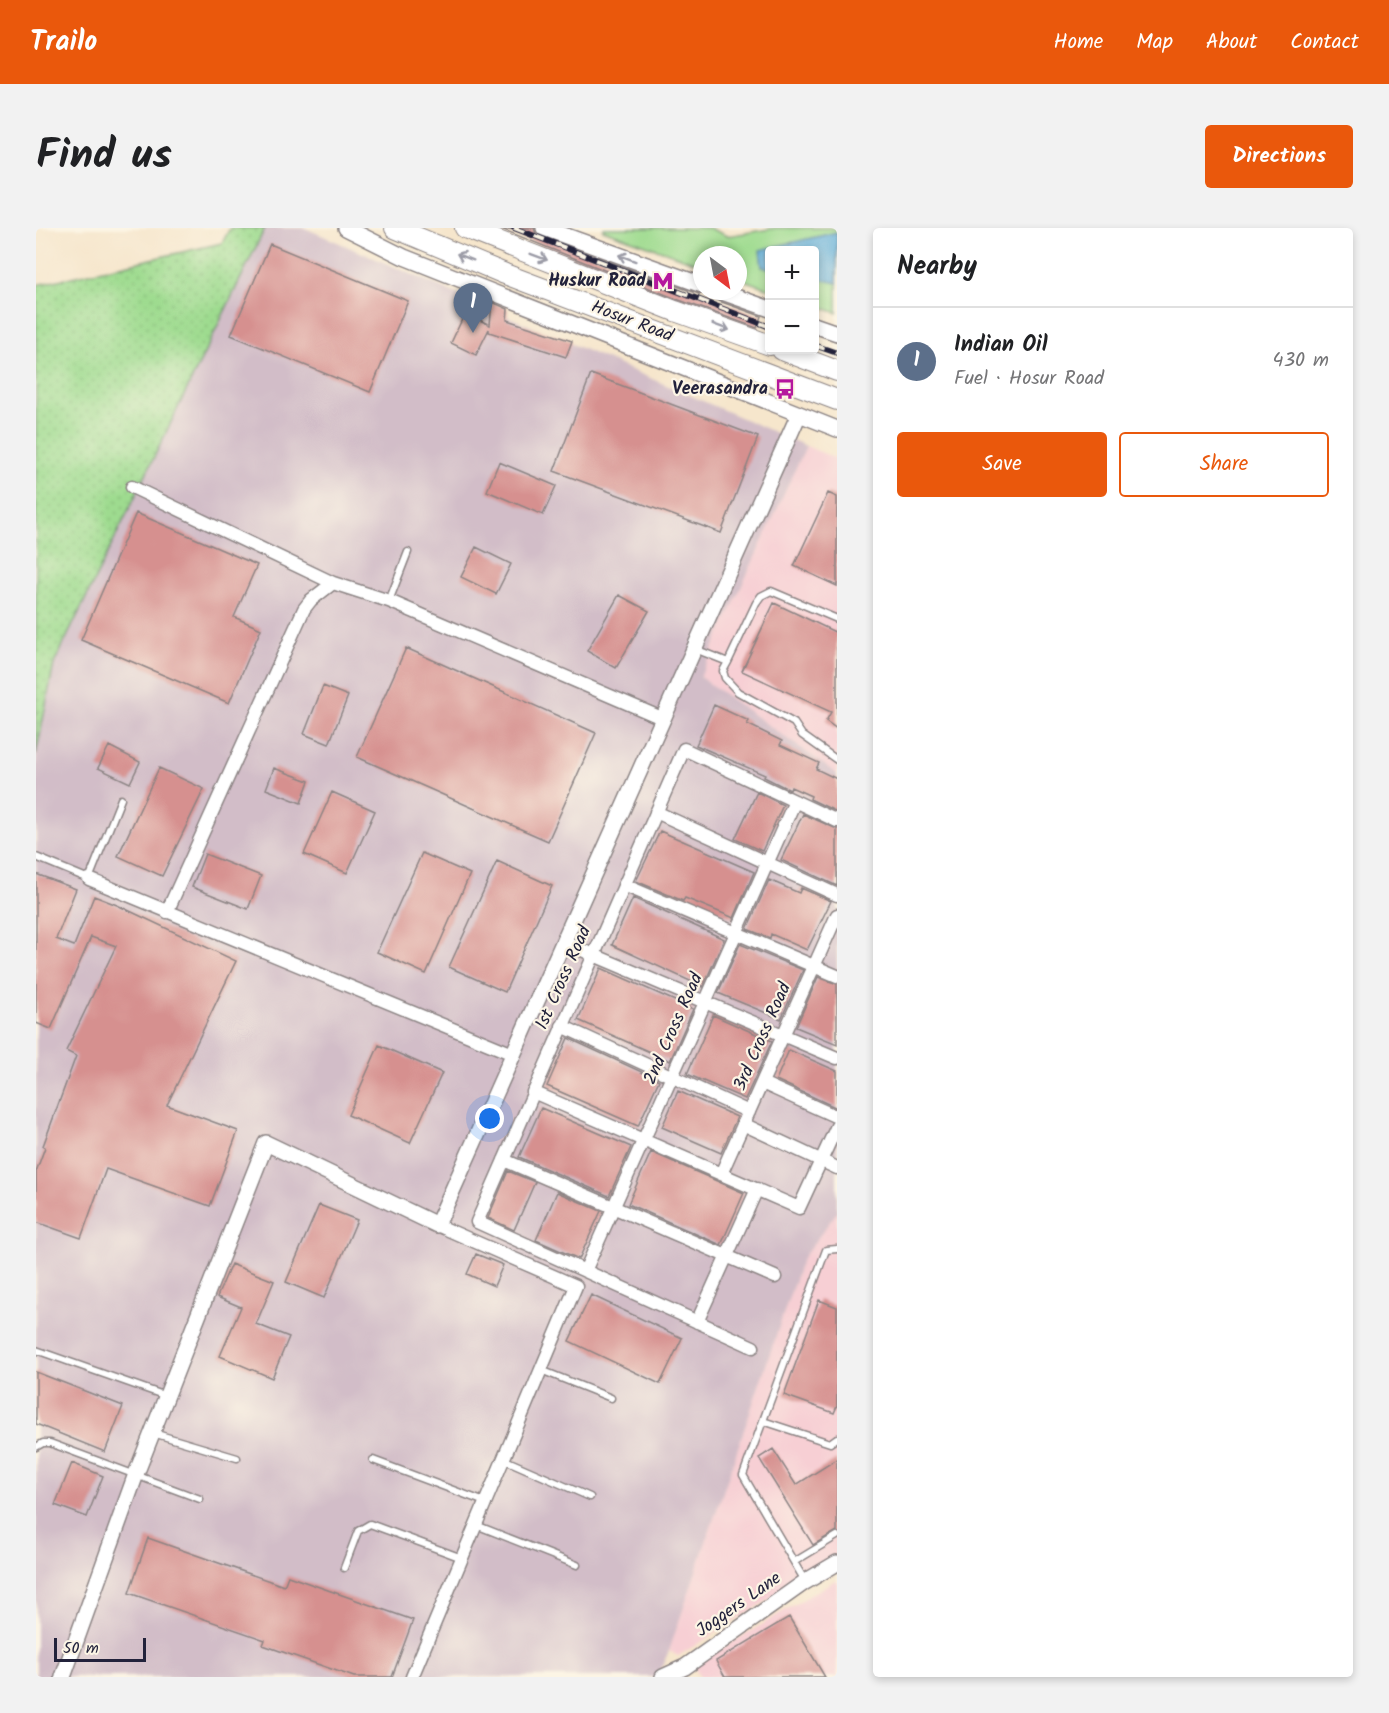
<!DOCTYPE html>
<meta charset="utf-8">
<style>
:root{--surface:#fff;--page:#f2f2f2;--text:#202124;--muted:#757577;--line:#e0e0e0;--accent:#ea580c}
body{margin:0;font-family:Kalam,sans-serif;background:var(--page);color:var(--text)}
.controls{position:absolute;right:18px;top:18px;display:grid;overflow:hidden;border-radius:6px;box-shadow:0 3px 9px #0003}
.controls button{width:54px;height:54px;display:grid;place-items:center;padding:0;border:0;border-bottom:2px solid var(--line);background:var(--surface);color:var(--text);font:30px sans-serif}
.compass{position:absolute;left:657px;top:18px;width:54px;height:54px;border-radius:50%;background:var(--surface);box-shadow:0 3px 9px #0003;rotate:148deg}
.scale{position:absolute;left:18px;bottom:15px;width:92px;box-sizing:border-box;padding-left:6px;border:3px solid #22223b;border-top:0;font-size:16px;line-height:21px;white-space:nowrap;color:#22223b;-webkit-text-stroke:4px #fcf5e5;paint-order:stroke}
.you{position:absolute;left:454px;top:891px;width:21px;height:21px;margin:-15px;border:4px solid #fff;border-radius:50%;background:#1a73e8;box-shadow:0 0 0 9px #1a73e833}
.badge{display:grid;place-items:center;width:39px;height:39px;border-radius:50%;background:var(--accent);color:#fff;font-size:20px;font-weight:700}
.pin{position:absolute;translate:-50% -50px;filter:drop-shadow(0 2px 3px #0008)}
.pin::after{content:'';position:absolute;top:32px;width:21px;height:18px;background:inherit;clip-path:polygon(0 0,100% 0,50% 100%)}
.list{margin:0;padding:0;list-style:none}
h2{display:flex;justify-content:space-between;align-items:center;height:78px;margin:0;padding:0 24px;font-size:26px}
h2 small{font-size:20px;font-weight:400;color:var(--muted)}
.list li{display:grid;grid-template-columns:39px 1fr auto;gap:18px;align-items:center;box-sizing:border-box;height:108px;padding:0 24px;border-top:2px solid var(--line)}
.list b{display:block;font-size:22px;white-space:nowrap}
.list p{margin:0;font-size:20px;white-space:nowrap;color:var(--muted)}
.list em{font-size:20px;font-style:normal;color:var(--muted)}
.actions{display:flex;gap:12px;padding:18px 24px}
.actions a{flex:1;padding:14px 0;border:2px solid var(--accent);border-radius:6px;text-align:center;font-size:21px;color:var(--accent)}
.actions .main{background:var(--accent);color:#fff}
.map{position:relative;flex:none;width:801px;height:1449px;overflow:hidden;border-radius:6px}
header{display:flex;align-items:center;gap:36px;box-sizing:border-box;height:84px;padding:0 30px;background:var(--accent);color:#fff}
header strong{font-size:28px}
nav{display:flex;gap:33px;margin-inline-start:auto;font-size:21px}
.intro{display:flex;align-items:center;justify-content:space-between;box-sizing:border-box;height:144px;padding:0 36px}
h1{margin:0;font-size:42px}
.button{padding:15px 27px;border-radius:6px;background:var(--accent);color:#fff;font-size:21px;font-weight:700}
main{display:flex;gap:36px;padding:0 36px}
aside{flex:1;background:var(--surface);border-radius:6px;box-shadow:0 3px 9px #0003}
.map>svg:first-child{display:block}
.built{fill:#f7cfd4}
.industrial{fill:#d2bdc8}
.grass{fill:url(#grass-dots);stroke:#607e65;stroke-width:1.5}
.green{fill:#9edb8f;stroke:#607e65;stroke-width:1.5}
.water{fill:#60afda;stroke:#41688a;stroke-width:1.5}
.building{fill:#d6908f}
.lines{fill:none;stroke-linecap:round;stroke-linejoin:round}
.service-casing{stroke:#8c8484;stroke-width:9}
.minor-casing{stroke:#8c8484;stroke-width:15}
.tertiary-casing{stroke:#8c8484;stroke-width:18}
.trunk-casing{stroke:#8c8484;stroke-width:22}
.service{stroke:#fff;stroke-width:6}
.minor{stroke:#fff;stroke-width:12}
.tertiary{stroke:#fff;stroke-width:15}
.trunk{stroke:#fff;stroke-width:20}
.rail-casing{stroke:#22223b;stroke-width:6}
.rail{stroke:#fcf5e5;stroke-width:4;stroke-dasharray:11;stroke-linecap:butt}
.oneway{stroke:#9c9ca7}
.labels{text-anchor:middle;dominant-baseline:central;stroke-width:4.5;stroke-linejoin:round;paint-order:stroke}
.poi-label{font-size:18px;font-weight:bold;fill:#22223b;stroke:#fcf5e5;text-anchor:end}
.street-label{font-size:18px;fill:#22223b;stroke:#fcf5e5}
</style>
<header>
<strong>Trailo</strong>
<nav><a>Home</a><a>Map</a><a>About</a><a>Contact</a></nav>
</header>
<div class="intro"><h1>Find us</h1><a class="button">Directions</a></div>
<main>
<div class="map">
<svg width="801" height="1449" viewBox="0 0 801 1449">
<defs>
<pattern id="grass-dots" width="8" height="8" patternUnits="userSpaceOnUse" patternTransform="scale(1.5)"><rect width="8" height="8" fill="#9edb8f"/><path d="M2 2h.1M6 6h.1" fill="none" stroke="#88bc7c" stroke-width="1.8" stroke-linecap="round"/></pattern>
</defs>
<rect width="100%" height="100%" fill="#fcf5e5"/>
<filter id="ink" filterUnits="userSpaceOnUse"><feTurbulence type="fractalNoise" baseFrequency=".0167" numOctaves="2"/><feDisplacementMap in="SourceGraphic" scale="12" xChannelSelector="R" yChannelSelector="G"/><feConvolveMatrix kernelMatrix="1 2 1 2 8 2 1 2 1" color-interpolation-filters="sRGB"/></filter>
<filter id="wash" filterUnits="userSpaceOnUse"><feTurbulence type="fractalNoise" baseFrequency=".008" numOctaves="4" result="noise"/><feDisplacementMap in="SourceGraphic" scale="24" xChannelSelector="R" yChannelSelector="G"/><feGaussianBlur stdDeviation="1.35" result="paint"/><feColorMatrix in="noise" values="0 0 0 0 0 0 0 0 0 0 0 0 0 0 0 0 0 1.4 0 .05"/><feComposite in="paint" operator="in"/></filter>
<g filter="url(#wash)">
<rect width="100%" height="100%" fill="#f6e6cc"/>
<path class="built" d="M770 218 801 231V546L664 449Z
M801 984V1330L642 1428 633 1423 766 1031Z
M801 1351V1449H664L657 1438Z"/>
<path class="industrial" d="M229 0H269L770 218 664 449 801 546V984L766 1031 633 1423 621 1449H0V527L18 436Z"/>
<path class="grass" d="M194 0H229L18 436 0 527V57L186 15Z"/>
<path class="green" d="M568 0H673L691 8 740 0H801V85L779 77 778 22H734L733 61 702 50V27H666V37L567 2Z"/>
<path class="water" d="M801 4V55L779 50 778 22H734L733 41 726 39 724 22Z"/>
<g id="blocks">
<path class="building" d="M463 0 480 2 481 0H498L500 6 505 9 663 66H668L673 63 675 69 680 72 725 88 721 100 643 72Z
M234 16 372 73 334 164 195 107Z
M456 74 472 81 471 92 536 113 530 129 453 104V101L440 127 415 115 429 85 454 97Z
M555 146 722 209 685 305 518 243Z
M463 234 520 258 507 287 451 263Z
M792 265 801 269V358L758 338Z
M100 285 221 337 198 389 225 401 193 475 45 412Z
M440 319 475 336 460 366 425 349Z
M583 367 613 383 580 440 551 423Z
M738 375 801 405V501L790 493 795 484 706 443Z
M370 420 560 505 512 613 321 529Z
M287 458 312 468 293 516 268 506Z
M678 477 713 493 711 496 746 513 744 517 783 535 780 541 801 551V584L774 571 775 568 755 559 754 562 728 549 729 547 660 517Z
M73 518 104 534 94 555 62 540Z
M123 540 168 561 126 648 82 628Z
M238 540 273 553 265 575 230 561Z
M296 564 339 583 311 645 268 626Z
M721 564 747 577 726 623 699 611Z
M767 586 801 601V658L745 632Z
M624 603 718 644 698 690 649 670 647 673 600 653Z
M386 625 434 646 390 746 341 724Z
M169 626 225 648 212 681 156 659Z
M461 633 516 658 469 764 413 739Z
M0 646 40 661 20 711 38 718 58 668 81 677 200 733 131 877 202 903 174 978 70 941 45 1010 0 994V944L9 919 7 918 40 828 30 823 80 718 55 709 15 801 0 795Z
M733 652 763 665 765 660 795 673 771 722 735 706 734 710 711 701Z
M597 670 688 711 667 759 576 717Z
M704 716 767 742 745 791 682 765Z
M565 740 657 781 634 833 542 792Z
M782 749 801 756V816L760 799Z
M677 787 736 813 709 871 651 846Z
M532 810 623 852 602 898 511 858Z
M343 817 406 845 374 915 312 887Z
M753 822 801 843V880L740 852Z
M642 863 701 889 685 925 626 899Z
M505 880 595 919 573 968 483 929Z
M615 924 708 965 685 1017 592 976Z
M472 943 499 954 478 1002 452 990Z
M521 964 565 983 543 1031 500 1012Z
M283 977 321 992 288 1070 250 1054Z
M440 1026 467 1037 458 1058 431 1046Z
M195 1036 238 1053 220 1096 253 1109 236 1150 184 1128 205 1079 181 1069Z
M555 1067 646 1110 624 1156 533 1113Z
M783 1072 801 1079V1178L798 1185 748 1167Z
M0 1144 87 1178 69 1224 0 1196Z
M737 1221 760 1257 801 1231V1303L777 1317 723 1230Z
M36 1235 67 1248 51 1289 19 1277Z
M112 1310 248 1358 252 1348 377 1392 356 1449H318L227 1417 229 1412 93 1365Z
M753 1389 789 1449H689L680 1433Z"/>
</g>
</g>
<g filter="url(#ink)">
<use href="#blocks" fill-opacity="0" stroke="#8c8484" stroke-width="1.5"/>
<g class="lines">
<g class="service-casing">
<path id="service" d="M353 373 372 324
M659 421 692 434 687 443 689 450 702 464 758 495 766 507 801 532
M692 434 720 375 725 368 735 363 801 391
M0 629 53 651 85 571
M0 1122 130 1168
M505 1142 575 1170
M727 1193 794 1215 801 1210
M117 1205 201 1230
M0 1219 7 1215H14L164 1271
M467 1231 554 1269
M337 1232 449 1274
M440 1297 541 1337
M758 1334 801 1308
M308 1340 322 1303 334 1296 426 1330
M769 1353 707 1247 790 1022 801 1021"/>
</g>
<g class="minor-casing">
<path id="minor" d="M96 259 297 355
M620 584 801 667
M53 651 477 826
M588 657 801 748
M131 684 268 381 275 372 297 355 353 373 628 491
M527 714 801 830
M526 798 713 884
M726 855 801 889
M497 864 763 980 801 898
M707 896 801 940
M468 932 739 1049
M685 946 801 687
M549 1043 759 573
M661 1094 721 961
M717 1119 441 994 648 521 801 593
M376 1449 540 1058 401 997"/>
</g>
<g class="tertiary-casing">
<path id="tertiary" d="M310 0 368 29 801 201
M508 0 666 57
M683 63 734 81
M778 97 801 105
M27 1449 100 1246 230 915 401 997 763 186
M627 1449 649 1439 769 1354 801 1335"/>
</g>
<g class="trunk-casing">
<path id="trunk" d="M359 0 469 46 801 172
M429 0 639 83 734 117
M746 122 801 143"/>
</g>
<use href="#service" class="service"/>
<use href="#minor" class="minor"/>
<use href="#tertiary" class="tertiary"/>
<use href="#trunk" class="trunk"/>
<g class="rail-casing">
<path id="rail" d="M478 0 734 99
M778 117 801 125"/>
</g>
<use href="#rail" class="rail"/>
</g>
<defs><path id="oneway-shaft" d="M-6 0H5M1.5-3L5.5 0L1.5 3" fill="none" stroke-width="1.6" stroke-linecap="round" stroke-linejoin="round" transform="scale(1.5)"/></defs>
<g class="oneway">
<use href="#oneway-shaft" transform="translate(429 29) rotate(-158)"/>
<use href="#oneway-shaft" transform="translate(503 29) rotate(21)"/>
<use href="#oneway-shaft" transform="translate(591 30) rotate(-160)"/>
<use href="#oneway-shaft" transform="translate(685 99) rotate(20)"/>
</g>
</g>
<defs>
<g id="metro-bare" transform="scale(1.62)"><path d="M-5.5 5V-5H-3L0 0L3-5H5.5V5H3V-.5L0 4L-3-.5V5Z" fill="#b5179e" stroke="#fcf5e5" stroke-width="2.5" paint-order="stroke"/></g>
<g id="bus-bare" transform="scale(1.62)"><path d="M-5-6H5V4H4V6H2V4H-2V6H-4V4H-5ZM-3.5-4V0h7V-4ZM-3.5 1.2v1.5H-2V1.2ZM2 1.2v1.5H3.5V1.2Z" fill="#b5179e" stroke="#fcf5e5" stroke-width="2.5" paint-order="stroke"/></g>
</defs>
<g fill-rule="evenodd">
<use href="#metro-bare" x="627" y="53"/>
<use href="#bus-bare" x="749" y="161"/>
</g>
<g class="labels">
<g class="poi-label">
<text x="610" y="53">Huskur Road</text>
<text x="732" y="161">Veerasandra</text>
</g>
<g class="street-label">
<text transform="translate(596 94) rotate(21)">Hosur Road</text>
<text transform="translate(528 750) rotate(-66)">1st Cross Road</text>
<text transform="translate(638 801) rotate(-66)">2nd Cross Road</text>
<text transform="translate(727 809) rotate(-66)">3rd Cross Road</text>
<text transform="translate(703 1377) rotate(-35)">Joggers Lane</text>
</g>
</g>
</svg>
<div class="controls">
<button>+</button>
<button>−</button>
</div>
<svg class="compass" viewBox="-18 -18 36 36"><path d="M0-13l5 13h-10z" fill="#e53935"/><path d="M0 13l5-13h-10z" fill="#757577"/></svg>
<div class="scale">50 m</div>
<div class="you"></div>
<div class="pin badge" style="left:437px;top:105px;background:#5c6f8a">1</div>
</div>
<aside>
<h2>Nearby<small></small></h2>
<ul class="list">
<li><span class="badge" style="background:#5c6f8a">1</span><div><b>Indian Oil</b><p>Fuel · Hosur Road</p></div><em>430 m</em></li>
</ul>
<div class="actions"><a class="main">Save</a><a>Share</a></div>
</aside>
</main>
